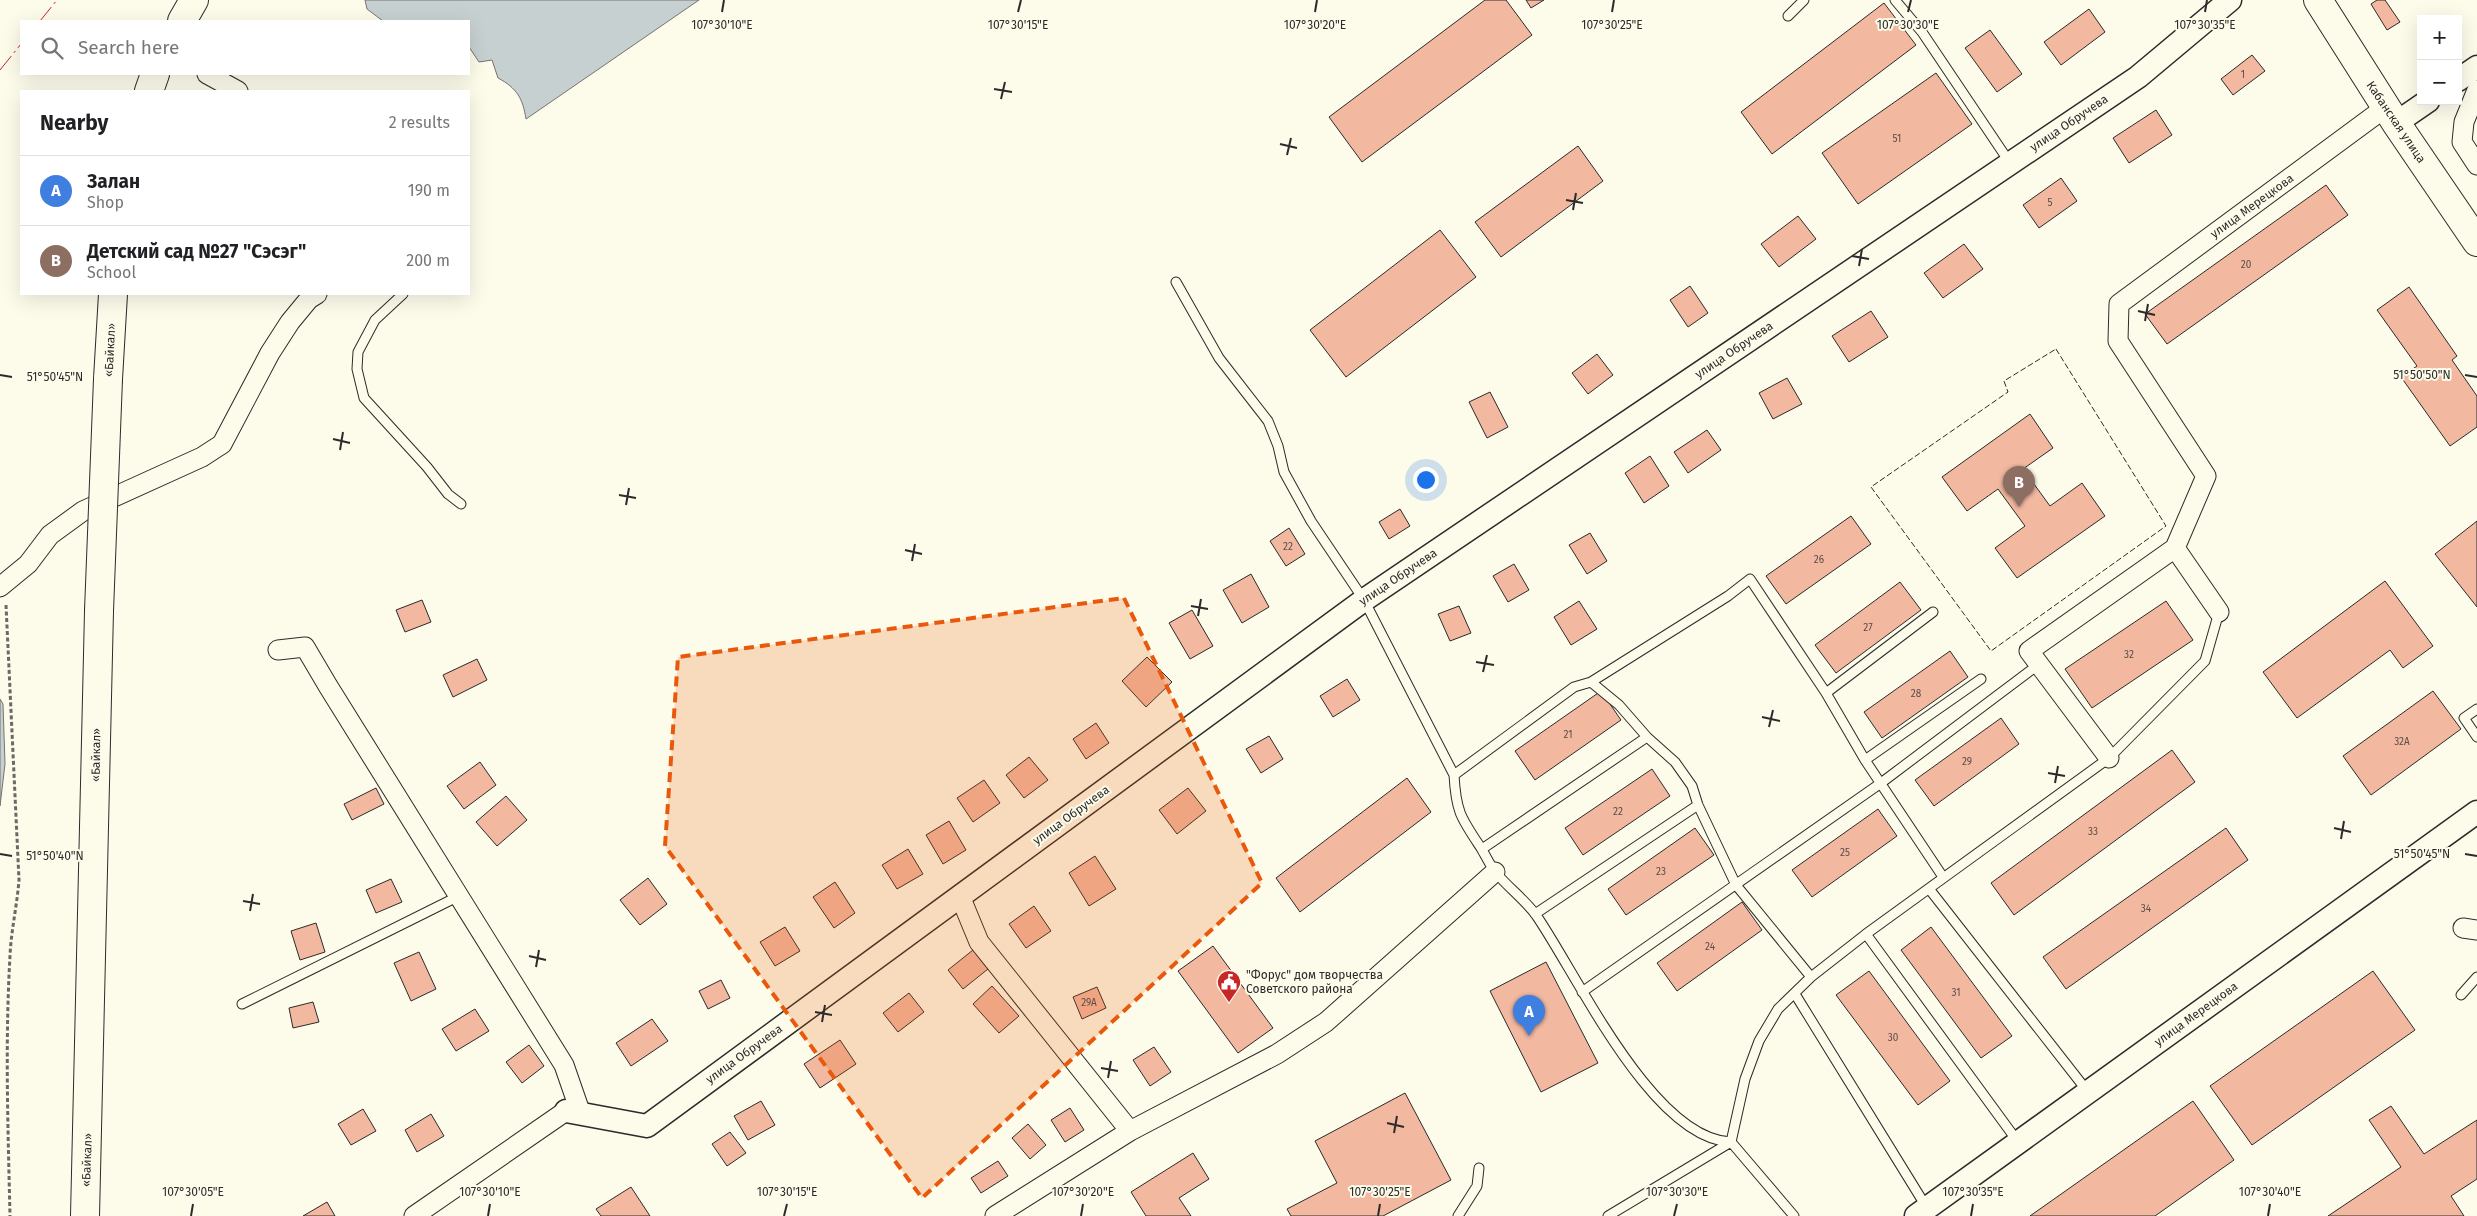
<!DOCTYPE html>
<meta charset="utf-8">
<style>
:root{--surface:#fff;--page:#f6f6f6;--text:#202124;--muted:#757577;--line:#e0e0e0;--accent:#0f766e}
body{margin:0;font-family:"Fira Sans",sans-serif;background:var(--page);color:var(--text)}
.controls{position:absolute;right:15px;top:15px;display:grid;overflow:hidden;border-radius:0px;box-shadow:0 5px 20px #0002}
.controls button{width:45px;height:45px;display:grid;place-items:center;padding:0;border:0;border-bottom:1px solid var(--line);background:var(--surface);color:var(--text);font:25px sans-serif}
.you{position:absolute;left:1425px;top:479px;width:18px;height:18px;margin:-12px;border:4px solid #fff;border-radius:50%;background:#1a73e8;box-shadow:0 0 0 8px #1a73e833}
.badge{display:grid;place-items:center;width:32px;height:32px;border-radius:50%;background:var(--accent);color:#fff;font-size:16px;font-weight:700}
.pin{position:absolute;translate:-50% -41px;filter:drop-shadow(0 1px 2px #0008)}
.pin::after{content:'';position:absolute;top:26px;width:18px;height:15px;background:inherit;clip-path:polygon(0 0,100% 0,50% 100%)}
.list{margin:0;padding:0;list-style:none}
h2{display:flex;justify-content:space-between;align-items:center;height:65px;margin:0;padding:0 20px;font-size:21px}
h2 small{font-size:16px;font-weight:400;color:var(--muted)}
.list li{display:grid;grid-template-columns:32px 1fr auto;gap:15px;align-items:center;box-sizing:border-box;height:70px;padding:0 20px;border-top:1px solid var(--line)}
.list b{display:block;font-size:19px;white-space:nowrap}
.list p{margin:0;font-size:16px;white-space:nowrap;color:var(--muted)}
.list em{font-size:16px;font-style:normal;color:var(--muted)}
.icon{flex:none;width:28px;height:28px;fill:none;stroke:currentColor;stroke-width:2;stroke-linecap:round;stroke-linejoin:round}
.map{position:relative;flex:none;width:2477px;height:1216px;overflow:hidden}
.search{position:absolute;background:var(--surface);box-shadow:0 5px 20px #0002;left:20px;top:20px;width:450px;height:55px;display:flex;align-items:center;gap:12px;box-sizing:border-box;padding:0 18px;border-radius:0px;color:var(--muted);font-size:19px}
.panel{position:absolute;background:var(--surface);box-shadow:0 5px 20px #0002;left:20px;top:90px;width:450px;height:205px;border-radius:0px}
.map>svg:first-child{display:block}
.water{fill:#c7d0d0;stroke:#74746e}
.building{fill:#f2b8a0;stroke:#2b2b2b}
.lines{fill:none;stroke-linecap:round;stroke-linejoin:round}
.service-casing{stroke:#2b2b2b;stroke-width:11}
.minor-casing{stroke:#2b2b2b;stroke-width:21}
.tertiary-casing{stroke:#2b2b2b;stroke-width:25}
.primary-casing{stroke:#2b2b2b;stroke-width:30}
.trunk-casing{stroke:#2b2b2b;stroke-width:30}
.path{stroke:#6a6964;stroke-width:3;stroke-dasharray:4 2.5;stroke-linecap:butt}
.service{stroke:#fdfbea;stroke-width:9}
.minor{stroke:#fdfbea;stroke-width:19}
.tertiary{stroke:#fdfbea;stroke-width:22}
.primary{stroke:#fdfbea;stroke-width:28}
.trunk{stroke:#fdfbea;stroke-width:28}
.trunk-bridge-casing{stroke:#2b2b2b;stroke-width:30;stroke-linecap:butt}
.trunk-bridge{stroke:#fdfbea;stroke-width:28}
.fence{stroke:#2b2b2b;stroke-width:1;stroke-dasharray:6 2.5;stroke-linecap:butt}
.power{stroke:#c62828;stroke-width:1;stroke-dasharray:18 4 2.5 4;stroke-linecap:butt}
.marked{fill:#e8590c;fill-opacity:0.2;stroke:#e8590c;stroke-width:4;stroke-dasharray:10 6;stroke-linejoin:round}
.ticks{fill:none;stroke:#2b2b2b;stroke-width:2}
.labels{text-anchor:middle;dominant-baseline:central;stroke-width:4;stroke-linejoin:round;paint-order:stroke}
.number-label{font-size:10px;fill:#5d4e48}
.street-label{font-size:12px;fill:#2b2b2b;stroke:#fdfbea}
.poi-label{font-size:12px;fill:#2b2b2b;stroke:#fdfbea;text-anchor:start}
.ticks-label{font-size:12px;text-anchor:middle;fill:#2b2b2b;stroke:#fdfbea;stroke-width:4;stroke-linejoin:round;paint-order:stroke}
</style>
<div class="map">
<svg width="2477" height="1216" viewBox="0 0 2477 1216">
<rect width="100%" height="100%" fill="#fdfbea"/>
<path class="water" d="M365 0H699L526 119C523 99 517 88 498 78L492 60 479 62 469 47V21H383L367 9Z
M0 699 3 704 5 764 0 806Z"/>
<path class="building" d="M1485 0H1506L1532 35 1362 162 1329 117Z
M1526 0H1544L1531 8Z
M2377 0H2385L2400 22 2387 30 2371 4Z
M1884 3 1916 45 1772 154 1741 112Z
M2089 9 2105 32 2061 65 2044 42Z
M1990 30 2022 74 1997 92 1965 48Z
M2252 55 2265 71 2233 95 2221 79Z
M1936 73 1972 124 1858 204 1822 153Z
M2156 110 2172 135 2129 163 2113 138Z
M1578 146 1603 181 1501 257 1475 222Z
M2061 178 2077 201 2039 228 2023 205Z
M2326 185 2348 215 2167 344 2145 314Z
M1798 216 1816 239 1779 267 1761 244Z
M1440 230 1476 277 1346 377 1310 330Z
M1964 244 1983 269 1943 298 1924 273Z
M1690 286 1708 313 1688 327 1670 300Z
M2409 287 2457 356 2452 360 2477 396V427L2450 446 2401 377 2417 366 2377 310Z
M1871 311 1888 337 1849 362 1832 336Z
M1597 354 1613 375 1588 394 1572 373Z
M1787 378 1802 404 1773 419 1759 393Z
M1490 392 1508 427 1487 438 1469 402Z
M2030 414 2053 448 2023 469 2050 506 2082 483 2105 516 2017 578 1995 548 2025 526 1998 489 1967 511 1942 477Z
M1707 430 1721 450 1688 473 1674 452Z
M1650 456 1669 486 1644 503 1625 473Z
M1400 509 1410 526 1389 539 1379 522Z
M1851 516 1871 544 1786 604 1766 576Z
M2477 521V607L2435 554Z
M1289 528 1305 554 1286 566 1270 541Z
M1590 533 1607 561 1587 574 1569 545Z
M1514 564 1529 590 1508 602 1493 576Z
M1251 574 1269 607 1242 623 1223 590Z
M2385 581 2433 646 2403 668 2390 650 2297 718 2263 672Z
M1900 582 1921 610 1836 673 1815 645Z
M422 600 431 622 405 632 396 610Z
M1579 601 1597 629 1571 645 1554 617Z
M2166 601 2193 640 2092 708 2065 669Z
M1459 606 1471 633 1450 641 1438 614Z
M1192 610 1213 646 1190 659 1169 623Z
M1950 651 1968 677 1882 738 1864 712Z
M1147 657 1172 682 1146 707 1122 681Z
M477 659 487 680 453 697 443 675Z
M1347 679 1360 700 1333 717 1320 696Z
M1601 691 1621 720 1535 780 1515 751Z
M2433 691 2461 729 2371 795 2343 756Z
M2001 718 2019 744 1934 806 1915 780Z
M1096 723 1109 743 1086 759 1073 739Z
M1269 736 1283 759 1261 773 1246 749Z
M2172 750 2195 782 2014 915 1991 883Z
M1029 757 1048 780 1024 798 1006 775Z
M480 762 496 785 464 809 447 786Z
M1652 769 1670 796 1583 855 1565 828Z
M1407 778 1431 812 1300 912 1276 878Z
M984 780 1000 803 973 822 957 798Z
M376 788 384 804 352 820 344 804Z
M1188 788 1206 811 1177 834 1159 810Z
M506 796 527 820 497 846 476 822Z
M1878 809 1897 836 1812 897 1792 870Z
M949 821 966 850 943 864 926 835Z
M1695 828 1714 855 1626 915 1608 889Z
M2226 828 2248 860 2066 989 2043 957Z
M908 849 923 874 897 889 882 865Z
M1095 856 1116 889 1089 906 1069 873Z
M648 878 667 904 640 925 620 900Z
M391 879 402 902 376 913 366 890Z
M835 882 855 913 834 928 813 897Z
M1742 902 1762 930 1677 991 1657 963Z
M1034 906 1051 931 1026 948 1009 924Z
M316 923 325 952 300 960 291 931Z
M785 927 800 951 775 966 760 942Z
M1931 927 2012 1036 1981 1058 1901 950Z
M1213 946 1273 1028 1238 1053 1178 971Z
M973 950 988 969 963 989 948 970Z
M419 952 436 989 411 1001 394 963Z
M1546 962 1598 1063 1541 1092 1490 991Z
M1869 971 1950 1081 1918 1105 1836 995Z
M2373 971 2415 1030 2252 1145 2210 1086Z
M721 980 730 998 708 1009 699 991Z
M992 986 1019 1016 999 1033 973 1004Z
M1097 987 1106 1008 1082 1019 1073 997Z
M909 993 924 1012 898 1032 883 1013Z
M313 1002 319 1022 293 1028 289 1008Z
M475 1009 489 1031 456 1051 442 1029Z
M652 1019 668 1041 631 1066 616 1043Z
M840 1040 856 1064 820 1088 804 1064Z
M529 1045 544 1066 522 1083 506 1062Z
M1154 1047 1171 1072 1150 1086 1133 1060Z
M1405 1093 1451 1180 1383 1216H1291L1287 1209 1337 1183 1315 1141Z
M761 1101 775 1125 748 1140 734 1116Z
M2193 1101 2234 1160 2155 1216H2030Z
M2391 1106 2424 1154 2477 1120V1179L2451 1196 2464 1216H2328L2401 1167 2369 1120Z
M1070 1108 1084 1130 1065 1142 1051 1120Z
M363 1109 376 1131 351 1145 338 1124Z
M431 1114 444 1136 417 1152 405 1130Z
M1028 1124 1046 1145 1030 1159 1012 1138Z
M730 1132 746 1153 727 1166 712 1144Z
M1193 1153 1209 1179 1179 1198 1191 1216H1146L1131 1192Z
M998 1161 1008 1176 981 1193 971 1178Z
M631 1187 650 1216H601L596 1209Z
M327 1202 335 1216H303Z"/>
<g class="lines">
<g class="service-casing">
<path id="service" d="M1895 0 1922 32 2010 163
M1788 16 1804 0
M1176 282 1219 358 1268 421 1278 446 1284 472 1311 521 1364 600 1454 775C1456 812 1461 818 1481 848 1486 856 1490 866 1497 874 1509 888 1525 900 1536 915 1577 974 1652 1139 1731 1142L1794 1216
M403 294 375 320 358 352 357 369 364 398 427 467 448 494 461 504
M1591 682 1619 705 1647 737 1675 762 1692 786 1698 805 1736 885 1811 977
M1826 693 1933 612
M2477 709 2464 718 2477 737
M1865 760 1981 679
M1454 775 1574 687 1591 682 1728 596 1750 579 1826 693 1865 760 1943 877
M1482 849 1647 737
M1930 890 2088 1092
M1535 914 1698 805
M1866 934 2018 1142
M1582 992 1881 783 2039 664
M1795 994 1927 1208
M2461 995 2477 977
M242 1004 459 896
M1458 1216 1477 1186 1479 1168
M1608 1216 1731 1142 1745 1079 1759 1041 1778 1009 1811 977 1866 934 2109 758 2205 661 2219 612"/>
</g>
<g class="minor-casing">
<path id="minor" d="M207 74 238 91
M2477 90 2464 122 2462 142 2477 165
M0 587 28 564 50 535 83 511 202 457 222 444 270 353 290 322 309 299 317 294
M2219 612 2175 548 2206 476 2118 341 2119 304 2386 107
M278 650 305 647 328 686 564 1065 581 1114
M2109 758 2029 651 2175 548
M960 896 979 942 1130 1131
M2463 928 2477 930
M414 1216 566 1111
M995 1216 1130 1131 1277 1054 1326 1022 1495 872"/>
</g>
<g class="tertiary-casing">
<path id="tertiary" d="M2458 80 2477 67
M2396 123 2428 101
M566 1111 647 1126 1364 600 2138 77 2230 0
M1916 1216 2477 812"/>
</g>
<g class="primary-casing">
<path id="primary" d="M2318 0 2396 123 2477 242"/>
</g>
<g class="trunk-casing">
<path id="trunk" d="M182 21 194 0
M149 91 155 74
M108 379 113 294
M85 1216 99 611"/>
</g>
<path class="path" d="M6 605 19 880C17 906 11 931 10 956 5 1043 8 1129 10 1216"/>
<use href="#service" class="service"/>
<use href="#minor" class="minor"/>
<use href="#tertiary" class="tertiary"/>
<use href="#primary" class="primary"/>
<use href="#trunk" class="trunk"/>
<g class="trunk-bridge-casing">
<path id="trunk-bridge" d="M99 611 108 379"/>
</g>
<use href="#trunk-bridge" class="trunk-bridge"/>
<path class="fence" d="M2056 349 2166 526 1991 651 1871 487 2008 392 2004 381Z"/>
<path class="power" d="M40 21 57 0
M0 70 21 44"/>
</g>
<path class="marked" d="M1124 598 1262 883 922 1198 665 846 678 657Z"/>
<path class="ticks" d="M722 12 724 0M1018 12 1021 0M1315 12 1317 0M1612 12 1614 0M1908 12 1911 0M2205 12 2207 0M994 89 1012 92M1001 99 1005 82M1280 144 1297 148M1287 155 1291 138M1566 200 1583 203M1573 210 1576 193M1852 256 1869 259M1859 266 1862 249M2138 311 2155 315M2145 321 2148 304M0 375 12 377M2465 375 2477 377M333 439 350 443M340 450 343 432M619 495 636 498M626 505 629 488M905 550 922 554M912 561 915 544M1191 606 1208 609M1198 616 1201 599M1476 662 1494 665M1483 672 1487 655M1762 717 1780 721M1769 727 1773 710M2048 773 2065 776M2055 783 2058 766M2334 828 2351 832M2341 839 2344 821M0 854 12 856M2465 854 2477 856M243 901 260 904M250 911 253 894M529 956 546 960M536 967 539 950M815 1012 832 1015M822 1022 825 1005M1101 1068 1118 1071M1108 1078 1111 1061M1387 1123 1404 1127M1394 1133 1397 1116M191 1216 193 1204M488 1216 490 1204M784 1216 787 1204M1081 1216 1083 1204M1378 1216 1380 1204M1674 1216 1677 1204M1971 1216 1973 1204M2268 1216 2270 1204"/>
<defs>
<g id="civic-pin" transform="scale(1.25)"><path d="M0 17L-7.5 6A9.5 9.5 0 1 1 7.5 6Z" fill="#c62828" stroke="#fdfbea"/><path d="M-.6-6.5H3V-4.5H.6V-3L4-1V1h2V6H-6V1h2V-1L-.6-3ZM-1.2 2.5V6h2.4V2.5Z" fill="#fff"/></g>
</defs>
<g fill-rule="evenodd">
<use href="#civic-pin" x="1229" y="982"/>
</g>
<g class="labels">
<g class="number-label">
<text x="2243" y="75">1</text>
<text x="1897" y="139">51</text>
<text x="2050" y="203">5</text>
<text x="2246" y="265">20</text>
<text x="1288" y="547">22</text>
<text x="1819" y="560">26</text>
<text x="1868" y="628">27</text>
<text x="2129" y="655">32</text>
<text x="1916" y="694">28</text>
<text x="1568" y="735">21</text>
<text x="2402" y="742">32А</text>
<text x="1967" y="762">29</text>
<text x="1618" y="812">22</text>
<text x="2093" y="832">33</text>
<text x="1845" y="853">25</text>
<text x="1661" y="872">23</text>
<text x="2146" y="909">34</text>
<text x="1710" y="947">24</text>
<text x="1956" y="993">31</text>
<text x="1089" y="1003">29А</text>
<text x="1893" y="1038">30</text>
</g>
<g class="street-label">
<text transform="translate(2396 122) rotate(56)">Кабанская улица</text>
<text transform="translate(2069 123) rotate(-34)">улица Обручева</text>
<text transform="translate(2252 206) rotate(-36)">улица Мерецкова</text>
<text transform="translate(110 350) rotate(-87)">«Байкал»</text>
<text transform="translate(1734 350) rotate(-34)">улица Обручева</text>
<text transform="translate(1398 577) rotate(-34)">улица Обручева</text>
<text transform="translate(96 755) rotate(-89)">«Байкал»</text>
<text transform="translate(1071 815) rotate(-36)">улица Обручева</text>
<text transform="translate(2196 1014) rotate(-36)">улица Мерецкова</text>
<text transform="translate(744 1054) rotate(-36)">улица Обручева</text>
<text transform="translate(87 1160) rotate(-88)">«Байкал»</text>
</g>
<g class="poi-label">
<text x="1246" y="975">"Форус" дом творчества<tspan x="1246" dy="14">Советского района</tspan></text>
</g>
</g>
<g class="ticks-label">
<text x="722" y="29">107°30'10"E</text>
<text x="1018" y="29">107°30'15"E</text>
<text x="1315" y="29">107°30'20"E</text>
<text x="1612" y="29">107°30'25"E</text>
<text x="1908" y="29">107°30'30"E</text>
<text x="2205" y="29">107°30'35"E</text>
<text x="2422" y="379">51°50'50"N</text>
<text x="55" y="381">51°50'45"N</text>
<text x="2422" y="858">51°50'45"N</text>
<text x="55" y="860">51°50'40"N</text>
<text x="193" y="1196">107°30'05"E</text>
<text x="490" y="1196">107°30'10"E</text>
<text x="787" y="1196">107°30'15"E</text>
<text x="1083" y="1196">107°30'20"E</text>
<text x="1380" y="1196">107°30'25"E</text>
<text x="1677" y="1196">107°30'30"E</text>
<text x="1973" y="1196">107°30'35"E</text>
<text x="2270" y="1196">107°30'40"E</text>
</g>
</svg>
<div class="controls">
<button>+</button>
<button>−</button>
</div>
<div class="you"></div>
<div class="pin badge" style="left:1529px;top:1036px;background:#3f7fe0">A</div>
<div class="pin badge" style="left:2019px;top:507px;background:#8d6e63">B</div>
<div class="search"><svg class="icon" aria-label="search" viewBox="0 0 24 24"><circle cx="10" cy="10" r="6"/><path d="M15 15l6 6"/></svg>Search here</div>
<section class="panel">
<h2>Nearby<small>2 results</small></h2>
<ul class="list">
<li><span class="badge" style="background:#3f7fe0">A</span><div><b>Залан</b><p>Shop</p></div><em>190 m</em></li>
<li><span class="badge" style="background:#8d6e63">B</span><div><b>Детский сад №27 &quot;Сэсэг&quot;</b><p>School</p></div><em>200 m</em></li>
</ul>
</section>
</div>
